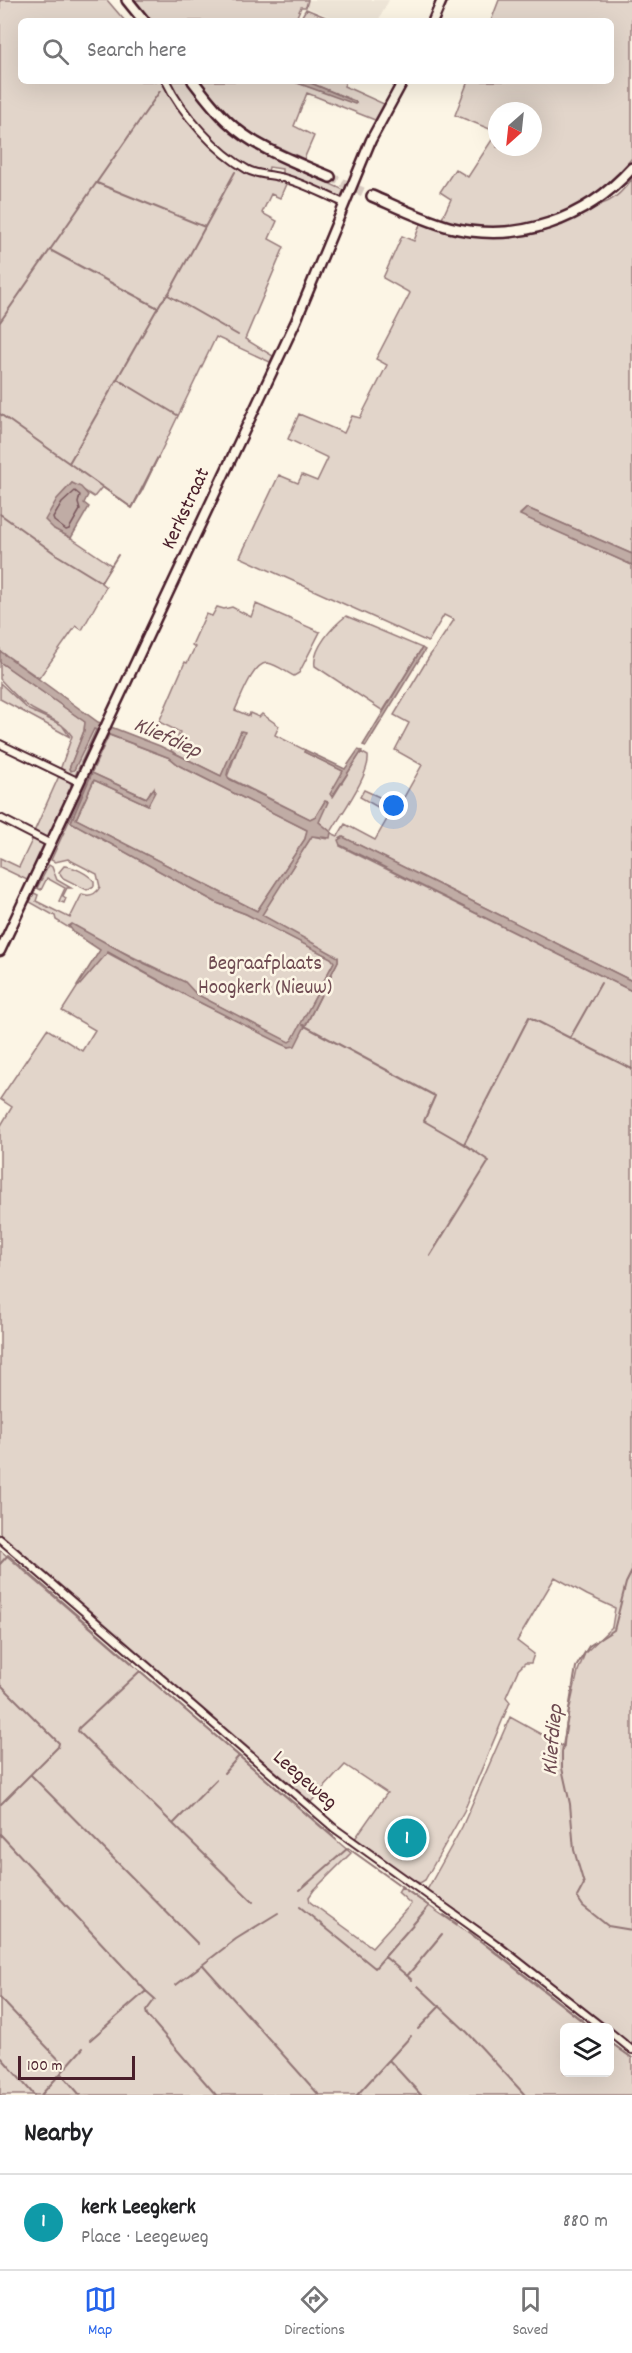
<!DOCTYPE html>
<meta charset="utf-8">
<style>
:root{--surface:#fff;--page:#f2f2f2;--text:#202124;--muted:#757577;--line:#e0e0e0;--accent:#2563eb}
body{margin:0;font-family:Dekko,sans-serif;background:var(--page);color:var(--text)}
.controls{position:absolute;right:18px;bottom:18px;display:grid;overflow:hidden;border-radius:9px;box-shadow:0 6px 24px #0002}
.controls button{width:54px;height:54px;display:grid;place-items:center;padding:0;border:0;border-bottom:2px solid var(--line);background:var(--surface);color:var(--text);font:30px sans-serif}
.compass{position:absolute;left:488px;top:102px;width:54px;height:54px;border-radius:50%;background:var(--surface);box-shadow:0 6px 24px #0002;rotate:207deg}
.scale{position:absolute;left:18px;bottom:15px;width:117px;box-sizing:border-box;padding-left:6px;border:3px solid #4a1f2b;border-top:0;font-size:16px;line-height:21px;white-space:nowrap;color:#4a1f2b;-webkit-text-stroke:4px #fcf5e5;paint-order:stroke}
.you{position:absolute;left:394px;top:806px;width:21px;height:21px;margin:-15px;border:4px solid #fff;border-radius:50%;background:#1a73e8;box-shadow:0 0 0 9px #1a73e833}
.badge{display:grid;place-items:center;width:39px;height:39px;border-radius:50%;background:var(--accent);color:#fff;font-size:20px;font-weight:700}
.pin{position:absolute;translate:-50% -50%;border:3px solid #fff;box-shadow:0 2px 6px #0006}
.list{margin:0;padding:0;list-style:none}
h2{display:flex;justify-content:space-between;align-items:center;height:78px;margin:0;padding:0 24px;font-size:26px}
h2 small{font-size:20px;font-weight:400;color:var(--muted)}
.list li{display:grid;grid-template-columns:39px 1fr auto;gap:18px;align-items:center;box-sizing:border-box;height:96px;padding:0 24px;border-top:2px solid var(--line)}
.list b{display:block;font-size:22px;white-space:nowrap}
.list p{margin:0;font-size:20px;white-space:nowrap;color:var(--muted)}
.list em{font-size:20px;font-style:normal;color:var(--muted)}
.icon{flex:none;width:33px;height:33px;fill:none;stroke:currentColor;stroke-width:2;stroke-linecap:round;stroke-linejoin:round}
.map{position:relative;flex:none;width:632px;height:2095px;overflow:hidden}
.search{position:absolute;background:var(--surface);box-shadow:0 6px 24px #0002;left:18px;right:18px;top:18px;height:66px;display:flex;align-items:center;gap:15px;box-sizing:border-box;padding:0 21px;border-radius:9px;color:var(--muted);font-size:22px}
.sheet{height:174px;background:var(--surface)}
nav{display:flex;justify-content:space-around;align-items:center;box-sizing:border-box;height:84px;border-top:2px solid var(--line);background:var(--surface);font-size:16px;color:var(--muted)}
nav a{display:grid;justify-items:center;gap:3px}
nav .on{color:var(--accent)}
.map>svg:first-child{display:block}
.built{fill:#eee5d7}
.green{fill:#e2d5ca;stroke:#967a7a;stroke-width:1.5}
.water{fill:#c0aca5;stroke:#917474;stroke-width:1.5}
.lines{fill:none;stroke-linecap:round;stroke-linejoin:round}
.shore{stroke:#79575c;stroke-width:1.5}
.stream{stroke:#917474;stroke-width:2}
.secondary-tunnel{stroke:#d8cac0;stroke-width:9;stroke-dasharray:9 4.5;stroke-linecap:butt}
.minor-casing{stroke:#4a1f2b;stroke-width:10}
.tertiary-casing{stroke:#4a1f2b;stroke-width:13}
.secondary-casing{stroke:#4a1f2b;stroke-width:14}
.minor{stroke:#fcf5e5;stroke-width:6}
.tertiary{stroke:#fcf5e5;stroke-width:8}
.secondary{stroke:#fcf5e5;stroke-width:9}
.labels{text-anchor:middle;dominant-baseline:central;stroke-width:5;stroke-linejoin:round;paint-order:stroke}
.street-label{font-size:21px;fill:#4a1f2b;stroke:#fcf5e5}
.park-label{font-size:21px;fill:#704c53;stroke:#fcf5e5}
.water-label{font-size:22px;font-style:italic;fill:#6d4950;stroke:#fcf5e5}
</style>
<div class="map">
<svg width="632" height="2095" viewBox="0 0 632 2095">
<rect width="100%" height="100%" fill="#fcf5e5"/>
<filter id="ink" filterUnits="userSpaceOnUse"><feTurbulence type="fractalNoise" baseFrequency=".0167" numOctaves="2"/><feDisplacementMap in="SourceGraphic" scale="12" xChannelSelector="R" yChannelSelector="G"/><feConvolveMatrix kernelMatrix="1 2 1 2 8 2 1 2 1" color-interpolation-filters="sRGB"/></filter>
<g filter="url(#ink)">
<path class="built" d="M308 0H389L378 21H340L306 7Z"/>
<path class="green" d="M0 0H107L125 21H21V81H161L192 124 256 176 285 181 286 184 280 198 271 194 262 213 277 221 269 239 284 247 245 339 273 356 270 362 216 337 142 491 132 508 102 487 94 497 72 483C54 503 53 502 54 529L71 538 111 565 101 583 106 587 82 630 76 626 39 678 0 651Z
M133 0H308L306 7H301L295 21H150Z
M499 0H632V158C599 198 550 229 496 228 478 228 460 224 441 221L451 199 440 192 455 169 468 177 497 132V147H533V111H497V132L455 115 468 81H611V21H491Z
M306 9 335 21H299Z
M170 81H187L214 114 238 136 261 153 344 190 340 198 282 175V169L269 167 268 172C227 164 189 116 170 81Z
M199 81H292L356 103 355 101 306 81H346L344 86 384 104 375 120 307 93 294 126 314 136 304 159 254 136 236 122Z
M632 179V554L527 508 520 514 632 565V981L343 837 341 838 340 846 632 991V2046L501 1942 427 1890 462 1827 510 1717 564 1747 566 1725 578 1671 585 1653 612 1627 615 1608 587 1595 555 1577 517 1641 534 1654 531 1663H525L518 1670 506 1697 510 1702 464 1811 425 1880 420 1883C395 1875 374 1855 354 1840L387 1793 345 1765 311 1802 0 1533V1127L12 1107 0 1099 47 1029 82 1051 95 1030 62 1011 78 986 106 952 189 997 289 1047 305 1027 338 961V958L261 915 312 836 327 839 331 833 338 836 345 824 375 840 390 814 360 797 364 790 399 806 422 765 395 750 409 723 394 715 429 657 454 620 444 615 428 642 240 557 279 475 298 483 302 475 317 481 328 458 288 439 299 414 344 433 352 416 360 418 387 365 376 359 410 293 383 278 402 236 414 241 421 222C487 246 531 245 592 209 597 205 603 204 609 201 617 197 626 187 632 179Z
M256 604 320 632 299 673 294 676C286 672 276 664 267 663 253 663 241 698 235 710L249 716 250 713 259 717 262 714 279 726 275 735 305 750 304 752 343 771 333 797 361 752 368 756C370 775 341 814 331 832L319 822 325 801 316 816 310 819 227 777 244 732H241L221 776 171 751 180 732 159 722 185 662 187 663 195 647 192 645 206 614 212 616 217 607 224 609 232 607 251 617Z
M346 616 422 648 383 711 315 666C312 649 333 626 346 616Z
M0 662 85 722 84 731 69 769 93 729 96 730 75 776 60 770 72 736C61 720 49 719 32 709 21 702 9 689 0 679Z
M0 683 29 710 62 725 70 737 0 699Z
M109 735 170 758 180 766 307 830 305 839 257 911 76 819 94 780 148 805 151 790 147 798 92 773 71 822 217 903 246 914 333 959 334 962 292 1041 288 1042 196 994 185 982 69 926V928L56 920 55 916 30 902 34 893 38 895 36 901 70 918 82 894C90 897 96 894 100 887L97 874 68 859 55 862 51 860Z
M59 776 70 782 72 788 49 837H45L34 832Z
M33 838 45 846 30 879 27 880 0 867V858L19 867Z
M49 865 52 867 57 880 71 888H67L63 896 66 898 64 903 59 901 65 888 47 878 41 890 37 888Z
M64 866C73 866 88 874 94 881V886L87 890 63 878 59 872Z
M0 1550 351 1853 314 1890 309 1897 310 1902 372 1947 411 1904 398 1892 401 1887 492 1949 591 2027 564 2028V2072H610V2042L632 2058V2095H0Z"/>
<path class="water" d="M292 81H306L356 102 355 104Z
M72 483 81 487 88 495 84 503 89 507 71 538 54 529 45 520 57 499Z
M527 508 632 554V565L520 515Z
M422 648 425 650 366 746 363 745Z
M0 651 98 722 160 746 221 776 241 731 245 732 228 770 227 775 229 779 310 819 316 816 325 801 328 802 319 822 331 832 330 838 312 836 262 915 338 957V961L295 1046 289 1047 282 1044 189 997 108 952 79 986H77L100 950 74 933 69 926 72 924 137 960 185 982 196 994 289 1042 292 1040 334 962 331 958 246 914 217 903 71 822 92 773 146 798 154 788 155 792 148 805 94 780 76 819 257 911 305 839 307 830 180 766 170 758 94 729 74 770 71 771 69 769 84 731 85 722 0 662Z
M305 750 345 769 358 750 362 751 332 797 330 794 343 771 304 752Z
M343 837 632 981V991L340 845 338 840Z"/>
<g class="lines">
<path class="shore" d="M75 491 80 495 78 503 80 510 69 529 66 530 54 521 53 518 62 503Z"/>
<path class="stream" d="M97 183 205 227
M50 250 158 308
M168 295 238 335
M0 322 160 91
M117 379 177 415
M0 414 132 508 158 457
M69 463 161 302 169 293 235 172
M0 514 57 555 101 582 118 555
M303 1025 435 1096 424 1121 464 1144 489 1161 430 1256
M570 1038 632 1069
M464 1144 529 1017 570 1038 601 983
M0 1564 8 1555 132 1663
M632 1571 626 1583 614 1630 589 1646 576 1667 562 1752V1768L570 1804 574 1850 584 1884 577 1897 583 1906 608 1926 632 1930
M0 1684 59 1743 58 1747 1 1804
M224 1773 239 1756
M31 1775 198 1944
M174 1823 216 1780
M0 1834 146 1991
M253 1902 78 1731 79 1728 140 1671 336 1839
M300 1907 375 1968 429 1906 348 1848 300 1890
M444 1915 457 1924
M469 1932 591 2028
M385 1957 412 1980
M203 1965 319 2095
M407 1976 442 1934
M176 1985 236 1939 278 1913
M418 1986 467 2032 525 2095
M0 1998 65 2066
M418 2029 440 2006
M90 2040 146 1991 155 1999 146 2011 147 2015 216 2095
M610 2042 632 2058
M0 2056 34 2095
M389 2060 421 2095
M61 2073 83 2048
M41 2095 61 2073 80 2095
M357 2095 411 2036"/>
<path class="secondary-tunnel" d="M330 177 372 196"/>
<g class="minor-casing">
<path id="minor" d="M166 81C181 113 217 153 248 170 257 175 269 174 279 177 302 182 323 194 344 203
M0 744 79 782
M0 818 51 844
M0 1539 334 1828 496 1944 603 2028
M610 2032 632 2050"/>
</g>
<g class="tertiary-casing">
<path id="tertiary" d="M433 21 442 0
M0 951 296 321 371 140 403 81"/>
</g>
<g class="secondary-casing">
<path id="secondary" d="M127 0 144 21
M193 81C203 94 214 109 227 121 255 148 295 162 330 177
M372 196C397 207 423 220 449 227 518 244 585 220 632 168"/>
</g>
<use href="#minor" class="minor"/>
<use href="#tertiary" class="tertiary"/>
<use href="#secondary" class="secondary"/>
</g>
</g>
<g class="labels">
<g class="street-label">
<text transform="translate(187 509) rotate(-65)">Kerkstraat</text>
<text transform="translate(304 1781) rotate(41)">Leegeweg</text>
</g>
<g class="park-label">
<text x="265" y="965">Begraafplaats<tspan x="265" dy="24">Hoogkerk (Nieuw)</tspan></text>
</g>
<g class="water-label">
<text transform="translate(167 739) rotate(24)">Kliefdiep</text>
<text transform="translate(554 1740) rotate(-85)">Kliefdiep</text>
</g>
</g>
</svg>
<div class="controls">
<button><svg class="icon" aria-label="layers" viewBox="0 0 24 24"><path d="M12 4l9 5-9 5-9-5zM3 14l9 5 9-5"/></svg></button>
</div>
<svg class="compass" viewBox="-18 -18 36 36"><path d="M0-13l5 13h-10z" fill="#e53935"/><path d="M0 13l5-13h-10z" fill="#757577"/></svg>
<div class="scale">100 m</div>
<div class="you"></div>
<div class="pin badge" style="left:407px;top:1838px;background:#0f9aa8">1</div>
<div class="search"><svg class="icon" aria-label="search" viewBox="0 0 24 24"><circle cx="10" cy="10" r="6"/><path d="M15 15l6 6"/></svg>Search here</div>
</div>
<section class="sheet">
<h2>Nearby<small></small></h2>
<ul class="list">
<li><span class="badge" style="background:#0f9aa8">1</span><div><b>kerk Leegkerk</b><p>Place · Leegeweg</p></div><em>880 m</em></li>
</ul>
</section>
<nav>
<a class="on"><svg class="icon" aria-label="map" viewBox="0 0 24 24"><path d="M3 6l6-2 6 2 6-2v14l-6 2-6-2-6 2zM9 4v14M15 6v14"/></svg>Map</a>
<a><svg class="icon" aria-label="directions" viewBox="0 0 24 24"><path d="M12 3l9 9-9 9-9-9zM9 14v-3h6M13 9l2 2-2 2"/></svg>Directions</a>
<a><svg class="icon" aria-label="saved" viewBox="0 0 24 24"><path d="M7 4h10v16l-5-4-5 4z"/></svg>Saved</a>
</nav>
